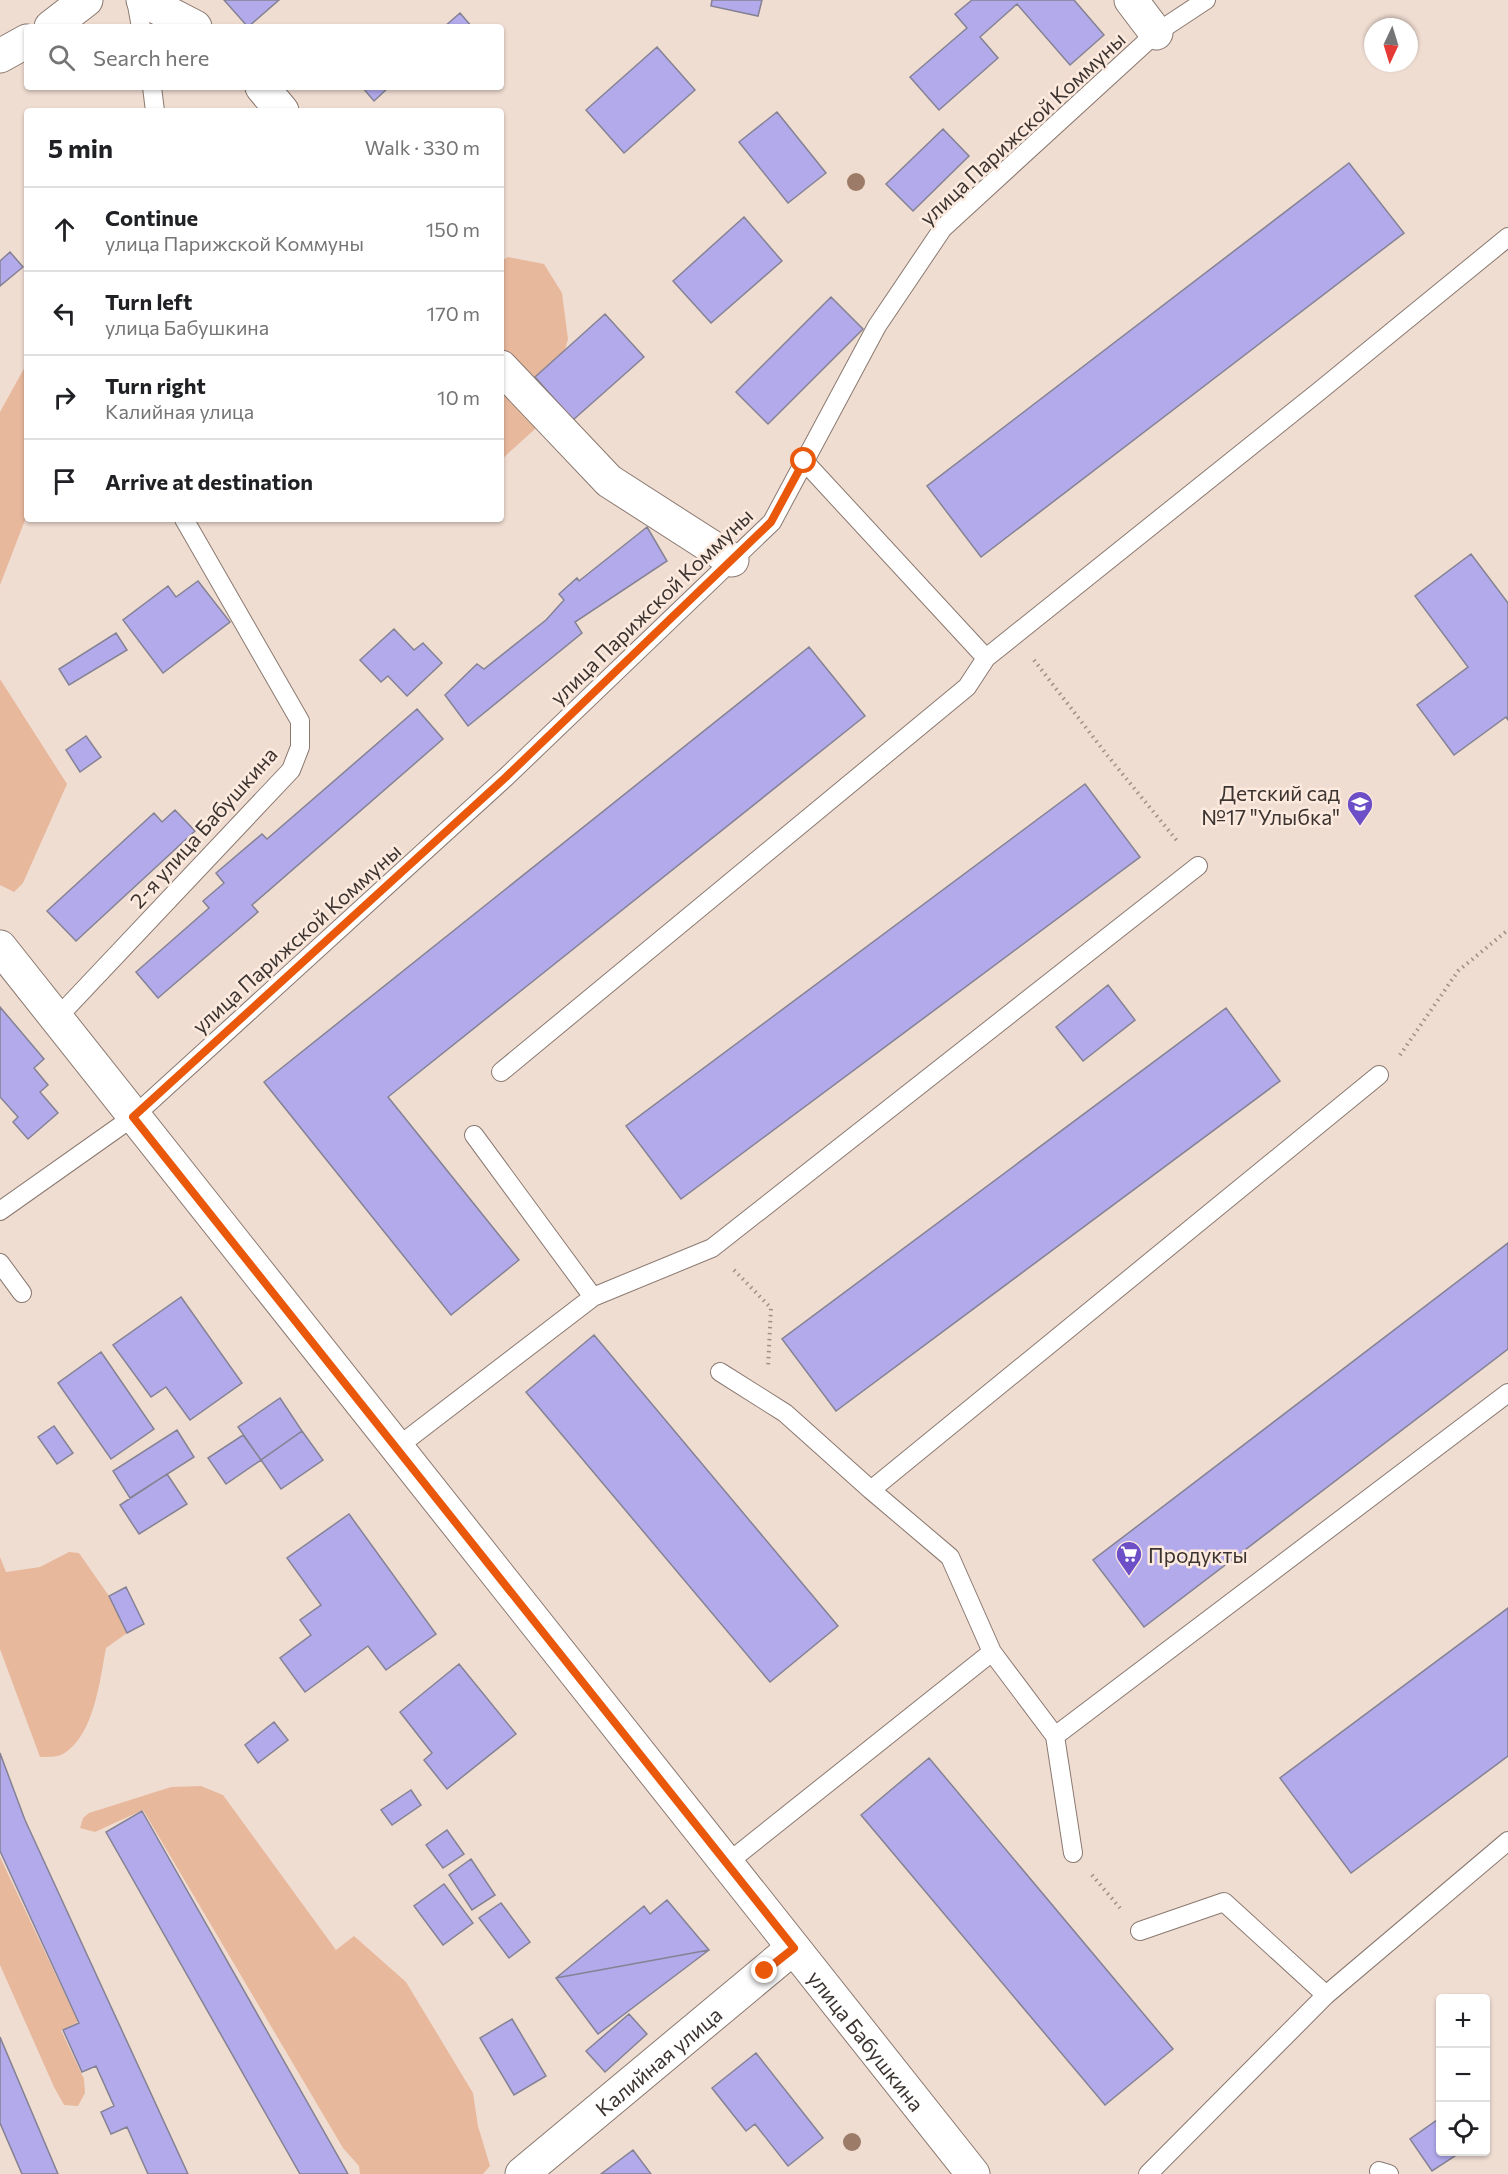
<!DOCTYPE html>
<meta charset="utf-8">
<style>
:root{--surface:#fff;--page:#f2f2f2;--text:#202124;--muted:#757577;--line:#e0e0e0}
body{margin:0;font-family:Commissioner,sans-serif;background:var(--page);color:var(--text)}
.controls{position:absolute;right:18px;bottom:18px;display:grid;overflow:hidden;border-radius:6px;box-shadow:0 2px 4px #0004}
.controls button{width:54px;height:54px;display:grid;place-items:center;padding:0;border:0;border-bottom:2px solid var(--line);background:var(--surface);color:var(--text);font:30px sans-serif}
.compass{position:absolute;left:1364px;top:18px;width:54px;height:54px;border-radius:50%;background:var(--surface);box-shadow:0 2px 4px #0004;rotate:184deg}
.stop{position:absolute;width:18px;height:18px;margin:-14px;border:4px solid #ea580c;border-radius:50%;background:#fff}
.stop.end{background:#ea580c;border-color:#fff;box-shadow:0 2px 6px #0008}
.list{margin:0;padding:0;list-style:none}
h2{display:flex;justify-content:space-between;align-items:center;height:78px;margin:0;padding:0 24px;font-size:26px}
h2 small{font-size:20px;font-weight:400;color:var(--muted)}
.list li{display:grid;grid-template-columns:39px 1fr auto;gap:18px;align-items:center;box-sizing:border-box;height:84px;padding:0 24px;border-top:2px solid var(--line)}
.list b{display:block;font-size:22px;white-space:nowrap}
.list p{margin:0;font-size:20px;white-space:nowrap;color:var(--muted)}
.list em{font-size:20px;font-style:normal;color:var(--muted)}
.icon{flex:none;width:33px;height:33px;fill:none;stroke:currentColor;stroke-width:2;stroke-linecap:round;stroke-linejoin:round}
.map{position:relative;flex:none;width:1508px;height:2174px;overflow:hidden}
.search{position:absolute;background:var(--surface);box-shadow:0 2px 4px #0004;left:24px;top:24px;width:480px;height:66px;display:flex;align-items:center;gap:15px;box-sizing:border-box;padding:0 21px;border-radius:6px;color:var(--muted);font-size:22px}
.panel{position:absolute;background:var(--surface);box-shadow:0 2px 4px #0004;left:24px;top:108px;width:480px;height:414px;border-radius:6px}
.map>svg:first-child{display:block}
.green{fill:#e8b89d}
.building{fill:#b3aaec;stroke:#848293;stroke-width:1.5}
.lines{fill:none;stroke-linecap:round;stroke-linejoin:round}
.lane-casing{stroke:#8a7970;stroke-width:20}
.street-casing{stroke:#8a7970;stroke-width:35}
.secondary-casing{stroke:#8a7970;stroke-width:35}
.path{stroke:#9e9088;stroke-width:4;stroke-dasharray:1.5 4.5;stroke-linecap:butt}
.lane{stroke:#fff;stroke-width:18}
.street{stroke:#fff;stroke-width:33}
.secondary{stroke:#fff;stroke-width:33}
.tree{fill:#9c7c68}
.route{stroke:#ea580c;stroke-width:8}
.labels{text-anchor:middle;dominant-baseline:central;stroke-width:5;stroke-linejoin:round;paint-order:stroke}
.street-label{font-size:21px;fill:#3c3430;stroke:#fdeadf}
.poi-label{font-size:21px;fill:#3c3430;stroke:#fdeadf;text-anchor:end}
</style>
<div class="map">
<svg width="1508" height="2174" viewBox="0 0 1508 2174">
<rect width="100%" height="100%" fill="#f0ddd2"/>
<path class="green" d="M508 257 544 264 562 293 568 339 546 419 501 460V261Z
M27 363V515L0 585V412Z
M0 679 67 784 23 883 14 892 0 885Z
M69 1552 79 1553 109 1596 127 1633 106 1648C100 1680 94 1736 63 1754 58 1757 47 1757 40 1757L0 1649V1557L6 1572 40 1567Z
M201 1786 223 1795 336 1950 354 1936 406 1982 473 2093 478 2126 490 2166 483 2174H360L359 2166 343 2148 143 1810 95 1832 80 1828 83 1818 89 1813 171 1787Z
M0 1857 78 2022 61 2030 84 2079 85 2093 78 2106 64 2105 54 2087 0 1965Z"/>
<path class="building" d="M224 0H279L248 27Z
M712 0H762L758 16 711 6Z
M972 0H1074L1104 35 1070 65 1017 4 980 37 998 58 939 110 910 77 967 28 955 14Z
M460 13 472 27H444Z
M657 47 695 90 624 153 586 110Z
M362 87H389L374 101Z
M777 112 826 173 788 203 739 142Z
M943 129 969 156 913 211 886 184Z
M1349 163 1404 233 981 557 927 486Z
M744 217 782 261 711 323 673 281Z
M10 252 23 267 0 286V261Z
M831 297 863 329 768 424 736 392Z
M605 314 644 357 573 420 535 377Z
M647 527 667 561 575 622 582 633 468 726 445 695 477 664 484 669 546 620 564 600 559 594 577 578 579 581Z
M1471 554 1508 603V720L1506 717 1454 755 1417 705 1468 667 1415 596Z
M198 581 230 622 163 673 123 620 168 586 176 597Z
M394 629 414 650 423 643 442 663 407 696 388 676 381 682 360 660Z
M116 633 127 650 69 685 59 669Z
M809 647 865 716 388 1097 519 1260 451 1315 264 1082Z
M417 709 443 739 252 905 258 912 158 998 136 972 209 908 203 901 224 883 216 873 262 834 267 839Z
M86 736 101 757 80 772 66 750Z
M1085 784 1140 857 681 1199 626 1126Z
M175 810 195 831 76 941 47 911 154 813 162 822Z
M1108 985 1135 1020 1083 1061 1056 1027Z
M0 1007 44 1059 34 1068 48 1085 40 1092 58 1113 28 1139 13 1122 18 1117 0 1097Z
M1226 1008 1280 1081 836 1411 782 1339Z
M1508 1243V1349L1144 1627 1093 1560Z
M181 1297 242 1383 190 1420 166 1387 151 1397 113 1345Z
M594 1335 838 1626 770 1682 526 1392Z
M101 1352 154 1429 111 1459 58 1383Z
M280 1398 302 1431 261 1460 238 1427Z
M54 1426 73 1453 57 1464 38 1437Z
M177 1430 194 1457 130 1498 113 1471Z
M302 1431 323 1460 281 1489 261 1460Z
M243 1435 261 1460 226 1484 208 1458Z
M167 1474 187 1504 139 1534 120 1505Z
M349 1514 436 1634 386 1670 368 1646 305 1692 280 1658 311 1635 300 1620 321 1605 287 1558Z
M126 1587 144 1624 127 1633 109 1596Z
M1508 1608V1756L1351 1873 1280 1778Z
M459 1664 516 1734 447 1789 424 1760 432 1753 400 1712Z
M274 1722 288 1740 258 1763 245 1745Z
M0 1753 25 1820 188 2174H148L127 2127 111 2134 101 2112 114 2106 96 2066 82 2072 63 2030 79 2023 0 1851Z
M929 1758 1173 2049 1105 2105 861 1815Z
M411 1790 421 1805 392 1825 381 1810Z
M142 1811 348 2174H300L106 1832Z
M447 1830 464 1854 443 1868 426 1845Z
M471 1859 495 1895 472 1910 449 1875Z
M444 1884 473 1923 443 1945 414 1906Z
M667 1900 709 1950 556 1978 644 1906 650 1914Z
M501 1903 530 1942 509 1958 479 1918Z
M709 1950 598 2034 556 1978Z
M629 2014 647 2034 605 2072 586 2051Z
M512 2019 546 2076 514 2095 480 2038Z
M0 2037 58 2174H22L0 2123Z
M756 2053 823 2138 788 2166 755 2124 746 2131 712 2088Z
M1440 2118V2152H1461L1432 2171 1410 2139Z
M633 2150 651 2174H601Z"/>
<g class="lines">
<g class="lane-casing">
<path id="lane" d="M136 0 141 27
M152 87 155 111
M986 658 1317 393 1508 237
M56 1019 291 770 300 747V721L184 519
M501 1072 967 687 986 658 804 461
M474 1135 593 1297
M0 1211 133 1117 506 777 772 522 877 326 943 228 1156 33 1206 0
M0 1263 22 1293
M720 1372 785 1413 871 1490 950 1557 992 1652 1055 1736
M396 1448 593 1297 712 1248 1198 866
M871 1490 1379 1075
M1073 1853 1055 1736 1508 1393
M726 1864 992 1652
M1140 1931 1224 1902 1326 1995
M1379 2171 1389 2174
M1148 2174 1326 1995 1508 1841"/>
</g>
<g class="street-casing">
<g id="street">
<path d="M143 0 195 27"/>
<path d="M1131 0 1156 33"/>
<path d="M51 27 86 0"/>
<path d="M0 56 27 41"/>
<path d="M262 87 282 111"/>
<path d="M501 367 609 481 732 560"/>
<path id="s1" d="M522 2174 793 1948"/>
</g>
</g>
<g class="secondary-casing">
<g id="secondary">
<path id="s2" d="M0 947 973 2174"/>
</g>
</g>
<path class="path" d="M1034 660 1107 755 1178 842
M1400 1055 1458 971 1508 930
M734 1270 771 1308 768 1367
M1092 1875 1120 1908"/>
<use href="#lane" class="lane"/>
<use href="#street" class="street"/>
<use href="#secondary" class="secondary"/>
</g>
<g class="tree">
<circle cx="856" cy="182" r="9"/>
<circle cx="852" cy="2142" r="9"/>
</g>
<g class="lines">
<path class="route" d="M765 1971 794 1948 133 1117 506 777 771 522 804 461"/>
</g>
<defs>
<g id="school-pin" transform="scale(1.35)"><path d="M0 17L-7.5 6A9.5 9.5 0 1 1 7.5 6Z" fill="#6c4ec7" stroke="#fdeadf"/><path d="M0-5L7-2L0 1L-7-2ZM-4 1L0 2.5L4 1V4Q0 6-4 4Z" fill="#fff"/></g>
<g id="supermarket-pin" transform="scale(1.35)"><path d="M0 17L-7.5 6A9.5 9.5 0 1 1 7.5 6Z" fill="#6c4ec7" stroke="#fdeadf"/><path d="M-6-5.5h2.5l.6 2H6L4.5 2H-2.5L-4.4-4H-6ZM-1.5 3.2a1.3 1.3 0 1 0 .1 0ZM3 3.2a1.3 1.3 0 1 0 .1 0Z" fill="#fff"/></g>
</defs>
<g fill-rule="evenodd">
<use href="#school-pin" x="1360" y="804"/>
<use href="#supermarket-pin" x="1129" y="1554"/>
</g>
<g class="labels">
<g class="street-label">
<text transform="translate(1022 128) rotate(-43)">улица Парижской Коммуны</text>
<text transform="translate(651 606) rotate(-44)">улица Парижской Коммуны</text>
<text transform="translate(203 827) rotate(-48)">2-я улица Бабушкина</text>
<text transform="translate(296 938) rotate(-42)">улица Парижской Коммуны</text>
<text stroke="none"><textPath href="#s2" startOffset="1395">улица Бабушкина</textPath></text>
<text stroke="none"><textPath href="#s1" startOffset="177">Калийная улица</textPath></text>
</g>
<g class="poi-label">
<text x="1340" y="792">Детский сад<tspan x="1340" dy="24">№17 "Улыбка"</tspan></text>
<text x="1148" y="1554" text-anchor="start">Продукты</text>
</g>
</g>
</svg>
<div class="controls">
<button>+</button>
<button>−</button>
<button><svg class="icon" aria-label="locate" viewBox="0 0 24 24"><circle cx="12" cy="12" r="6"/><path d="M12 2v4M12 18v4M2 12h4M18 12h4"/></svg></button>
</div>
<svg class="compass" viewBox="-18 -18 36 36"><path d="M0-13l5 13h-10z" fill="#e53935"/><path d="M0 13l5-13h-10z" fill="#757577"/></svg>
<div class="stop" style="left:804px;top:461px"></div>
<div class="stop end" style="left:765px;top:1971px"></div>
<div class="search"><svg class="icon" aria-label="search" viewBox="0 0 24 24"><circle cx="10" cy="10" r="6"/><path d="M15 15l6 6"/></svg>Search here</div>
<section class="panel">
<h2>5 min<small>Walk · 330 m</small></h2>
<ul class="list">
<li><svg class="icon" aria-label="ahead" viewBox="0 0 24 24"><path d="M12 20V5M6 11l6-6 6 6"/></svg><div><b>Continue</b><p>улица Парижской Коммуны</p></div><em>150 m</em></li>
<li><svg class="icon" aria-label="left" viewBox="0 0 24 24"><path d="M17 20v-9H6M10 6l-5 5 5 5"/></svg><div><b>Turn left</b><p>улица Бабушкина</p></div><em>170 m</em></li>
<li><svg class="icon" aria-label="right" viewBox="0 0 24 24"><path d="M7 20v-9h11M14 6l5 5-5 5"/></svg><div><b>Turn right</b><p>Калийная улица</p></div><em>10 m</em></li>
<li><svg class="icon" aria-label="arrive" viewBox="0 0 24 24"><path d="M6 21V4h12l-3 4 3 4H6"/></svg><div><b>Arrive at destination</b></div></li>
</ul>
</section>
</div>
